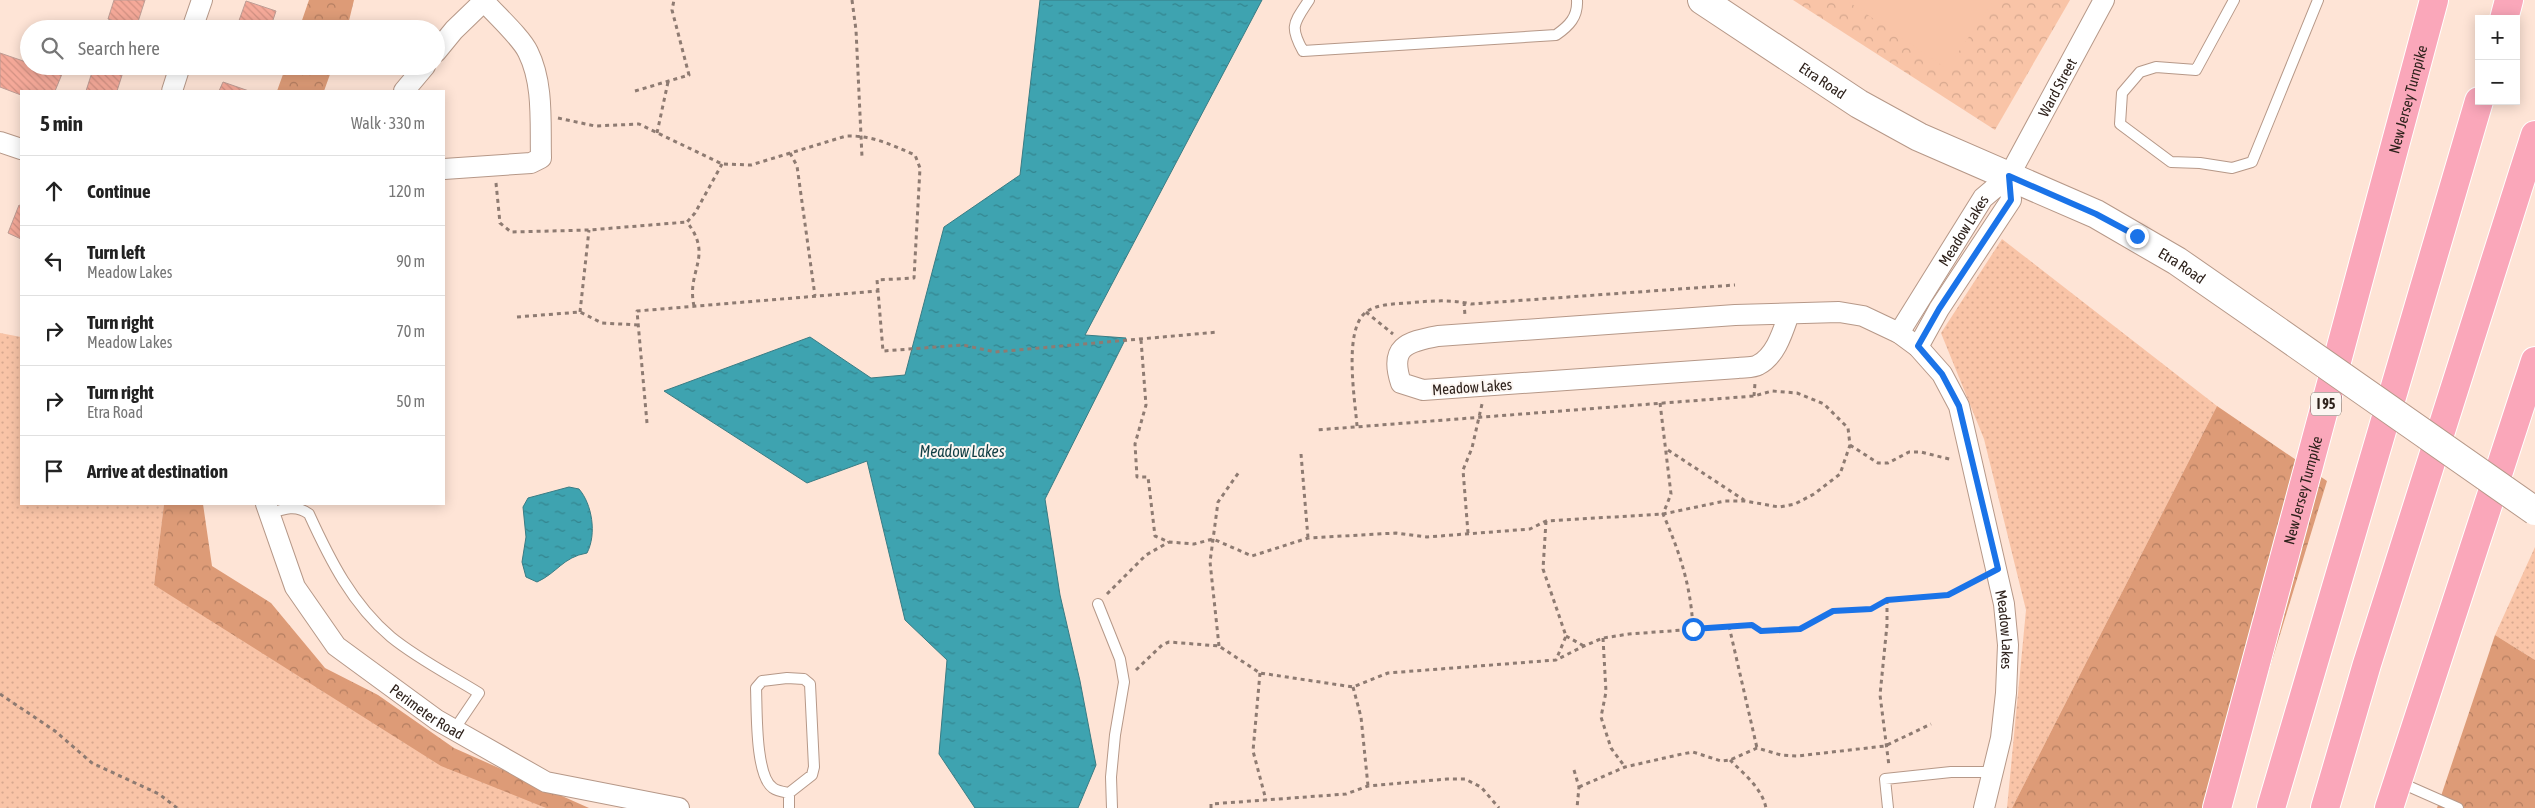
<!DOCTYPE html>
<meta charset="utf-8">
<style>
:root{--surface:#fff;--page:#f2f2f2;--text:#222;--muted:#767676;--line:#e0e0e0}
body{margin:0;font-family:"Asap Condensed",sans-serif;background:var(--page);color:var(--text)}
.controls{position:absolute;right:15px;top:15px;display:grid;overflow:hidden;border-radius:0px;box-shadow:0 2px 12px #0003}
.controls button{width:45px;height:45px;display:grid;place-items:center;padding:0;border:0;border-bottom:1px solid var(--line);background:var(--surface);color:var(--text);font:25px sans-serif}
.stop{position:absolute;width:15px;height:15px;margin:-11px;border:4px solid #1a73e8;border-radius:50%;background:#fff}
.stop.end{background:#1a73e8;border-color:#fff;box-shadow:0 1px 5px #0008}
.list{margin:0;padding:0;list-style:none}
h2{display:flex;justify-content:space-between;align-items:center;height:65px;margin:0;padding:0 20px;font-size:21px}
h2 small{font-size:16px;font-weight:400;color:var(--muted)}
.list li{display:grid;grid-template-columns:32px 1fr auto;gap:15px;align-items:center;box-sizing:border-box;height:70px;padding:0 20px;border-top:1px solid var(--line)}
.list b{display:block;font-size:19px;white-space:nowrap}
.list p{margin:0;font-size:16px;white-space:nowrap;color:var(--muted)}
.list em{font-size:16px;font-style:normal;color:var(--muted)}
.icon{flex:none;width:28px;height:28px;fill:none;stroke:currentColor;stroke-width:2;stroke-linecap:round;stroke-linejoin:round}
.map{position:relative;flex:none;width:2535px;height:808px;overflow:hidden}
.search{position:absolute;background:var(--surface);box-shadow:0 2px 12px #0003;left:20px;top:20px;width:425px;height:55px;display:flex;align-items:center;gap:12px;box-sizing:border-box;padding:0 18px;border-radius:28px;color:var(--muted);font-size:19px}
.panel{position:absolute;background:var(--surface);box-shadow:0 2px 12px #0003;left:20px;top:90px;width:425px;height:415px;border-radius:0px}
.map>svg:first-child{display:block}
.grass{fill:url(#grass-dots)}
.forest{fill:url(#forest-crowns)}
.park{fill:url(#park-crowns)}
.pitch{fill:#f9c4a7}
.water{fill:url(#water-ripples);stroke:#397c84}
.building{fill:url(#building-back-hatch);stroke:#be9c94}
.lines{fill:none;stroke-linecap:round;stroke-linejoin:round}
.service-casing{stroke:#b69888;stroke-width:12}
.minor-casing{stroke:#b69888;stroke-width:22}
.secondary-casing{stroke:#b69888;stroke-width:30}
.motorway-casing{stroke:#fff;stroke-width:30}
.path{stroke:#8e7b72;stroke-width:3;stroke-dasharray:4 4;stroke-linecap:butt}
.service{stroke:#fff;stroke-width:10}
.minor{stroke:#fff;stroke-width:20}
.secondary{stroke:#fff;stroke-width:28}
.motorway{stroke:#faa7ba;stroke-width:28}
.secondary-bridge-casing{stroke:#b69888;stroke-width:30;stroke-linecap:butt}
.secondary-bridge{stroke:#fff;stroke-width:28}
.route{stroke:#1a73e8;stroke-width:6}
.labels{text-anchor:middle;dominant-baseline:central;stroke-width:4;stroke-linejoin:round;paint-order:stroke}
.shield{fill:#fcf6f2;stroke:#6c625c;stroke-width:1}
.shield-label{font-size:14px;font-weight:bold;fill:#2e221c}
.street-label{font-size:15px;fill:#2e221c;stroke:#fcf6f2}
.water-label{font-size:16px;font-style:italic;fill:#103e44;stroke:#fcf6f2}
</style>
<div class="map">
<svg width="2535" height="808" viewBox="0 0 2535 808">
<defs>
<pattern id="grass-dots" width="8" height="8" patternUnits="userSpaceOnUse" patternTransform="scale(1.25)"><rect width="8" height="8" fill="#f9c4a7"/><path d="M2 2h.1M6 6h.1" fill="none" stroke="#d6a88f" stroke-width="1.8" stroke-linecap="round"/></pattern>
<pattern id="forest-crowns" width="20" height="18" patternUnits="userSpaceOnUse" patternTransform="scale(1.25)"><rect width="20" height="18" fill="#dd9b77"/><path d="M2 6a3 3 0 1 1 6 0M12 15a3 3 0 1 1 6 0" fill="none" stroke="#b47e61"/></pattern>
<pattern id="park-crowns" width="20" height="18" patternUnits="userSpaceOnUse" patternTransform="scale(1.25)"><rect width="20" height="18" fill="#f9c4a7"/><path d="M2 6a3 3 0 1 1 6 0M12 15a3 3 0 1 1 6 0" fill="none" stroke="#d6a88f"/></pattern>
<pattern id="water-ripples" width="26" height="14" patternUnits="userSpaceOnUse" patternTransform="scale(1.25)"><rect width="26" height="14" fill="#3ea3b0"/><path d="M2 4q2-2 4 0t4 0M15 11q2-2 4 0t4 0" fill="none" stroke="#34848e"/></pattern>
<pattern id="building-back-hatch" width="6" height="6" patternUnits="userSpaceOnUse" patternTransform="scale(1.25)"><rect width="6" height="6" fill="#f5a999"/><path d="M-1 5l2 2M0 0l6 6M5-1l2 2" fill="none" stroke="#d29183"/></pattern>
</defs>
<rect width="100%" height="100%" fill="#fee4d6"/>
<path class="grass" d="M2002 239 2217 406 2012 808H2007L2026 610 1984 439 1941 333Z
M0 333 21 337V504H164L154 585 546 808H0Z
M2535 547V660L2495 635Z"/>
<path class="forest" d="M309 0H354L347 29H299Z
M286 66H333L324 91H277Z
M2217 406 2327 481 2227 808H2012Z
M164 504H203L212 566 271 603 325 668 378 695 454 748 589 808H546L441 766 154 585Z
M2495 635 2535 660V808H2437Z"/>
<path class="park" d="M1793 0H2070L1995 130Z"/>
<path class="pitch" d="M1846 0H1994L1947 69Z"/>
<path class="water" d="M1040 0H1262L1085 335 1126 338 1045 499 1060 595 1080 681 1096 765 1078 808H975L939 754 947 660 905 620 867 461 807 483 664 391 810 337 871 378 905 375 944 227 1020 175Z
M569 487 579 489C592 504 597 534 587 553 563 557 557 573 537 582L526 577 522 562 526 537 523 507 528 498Z"/>
<path class="building" d="M114 0H145L136 28 108 19Z
M246 1 276 11 270 29H236Z
M0 53 29 63V66H39L62 74 55 91H21V95L0 87Z
M94 66H105L123 72 117 91H86Z
M223 82 249 91H219Z
M19 205 21 206V239L8 233Z"/>
<g class="lines">
<g class="service-casing">
<path id="service" d="M1309 0C1294 23 1289 26 1303 51L1556 35C1569 26 1578 17 1577 0
M2234 0 2196 70 2156 67 2140 72 2122 93 2120 124 2171 162 2200 163 2232 168 2252 162 2318 0
M268 514C283 509 296 504 309 514 330 560 352 604 391 637 418 659 450 675 479 693L454 730
M1098 604 1120 659 1124 682 1115 735 1111 777 1112 808
M787 678 804 679 810 684 814 767 812 775 789 793C784 792 777 791 773 788 755 776 757 709 756 688L762 681Z
M2399 782 2458 808
M789 793V808
M1888 808 1885 779 1951 772H1993"/>
</g>
<g class="minor-casing">
<g id="minor">
<path d="M192 29 202 0"/>
<path d="M436 52 454 30 485 0"/>
<path d="M172 91 180 66"/>
<path d="M404 91 425 66"/>
<path d="M0 142 21 149"/>
<path d="M444 169 531 163 541 158C540 124 544 84 528 52 521 37 495 14 483 0"/>
<path id="s1" d="M1789 314C1783 331 1776 356 1758 365 1753 368 1744 367 1738 368L1423 390 1401 383C1389 347 1406 342 1438 336L1735 315 1839 312 1863 316 1899 333 1918 347 1942 374 1959 406 2004 604 2008 645 2006 693 2001 738 1984 808"/>
<path id="s2" d="M1899 333 1983 198 2009 176 2104 0"/>
<path d="M1918 347 1939 309 2011 200 2009 176"/>
<path id="s3" d="M266 504 295 587 336 646 437 720 546 782 679 808"/>
</g>
</g>
<g class="secondary-casing">
<g id="secondary">
<path id="s4" d="M1702 0 1859 104 1919 137 2096 214 2177 261 2262 320"/>
</g>
</g>
<g class="motorway-casing">
<g id="motorway">
<path d="M2504 19 2509 0"/>
<path id="s5" d="M2217 808 2434 0"/>
<path d="M2271 808 2479 101"/>
<path d="M2325 808 2367 664 2535 135"/>
<path d="M2389 808 2535 361"/>
</g>
</g>
<path class="path" d="M852 0 856 30 862 157
M635 91 689 75 672 10 674 0
M558 118 595 126 639 124 722 164 751 165 846 136C872 135 892 145 915 155L920 168 914 278 877 280 878 291
M657 133 668 82
M790 153 797 166 815 296
M496 183 500 223 511 232 589 230 687 222
M1464 302 1465 316
M694 306C686 270 714 257 687 222L695 213 722 164
M580 312 589 230
M1366 312 1393 334
M517 317 580 312 602 323 638 325
M1141 340 1146 405 1135 444 1137 477H1148L1155 536 1169 542 1194 544 1213 539 1252 556 1308 538 1396 533 1427 537 1530 529 1546 521 1663 514 1725 501H1745L1779 507 1795 504 1814 494 1840 474 1850 445 1848 428 1824 404 1797 393 1772 391 1754 396 1316 430
M1754 396 1755 383
M1660 403 1671 494 1663 514C1680 553 1691 586 1693 629
M647 423 637 311 878 291 883 351 963 345 995 352 1218 332
M1357 426C1355 399 1343 330 1366 312 1377 304 1394 304 1407 303 1429 301 1449 299 1471 304L1735 285
M1850 445 1878 463H1888L1909 452H1921L1953 460
M1668 450 1744 500
M1301 454 1308 538
M1546 521 1543 569 1566 636 1556 660
M1468 533 1463 470 1472 448 1482 404
M1107 594 1146 555 1169 542
M1887 600V625L1880 695 1889 766
M1729 626 1757 748
M1566 636 1584 646
M1603 638 1606 692 1601 717 1611 748 1625 767
M1219 646 1210 562 1218 502 1239 472
M1136 670 1162 645 1169 642 1219 646 1260 673 1353 687 1388 673 1556 660 1584 646 1603 638 1629 634 1752 625 1761 631 1800 629 1833 611 1871 609 1887 600 1948 595 1980 578
M1260 673 1253 751 1266 800
M1353 687 1361 717 1368 786
M0 694 55 731 92 763 159 794 177 808
M1730 760C1744 774 1762 788 1766 808
M1574 770 1579 787 1577 808
M1579 787 1625 767 1682 754 1693 752 1721 761 1730 760 1757 748 1781 755 1797 756 1885 746 1931 724
M1211 808V804L1346 794 1368 786 1447 779H1465L1481 787 1499 808"/>
<use href="#service" class="service"/>
<use href="#minor" class="minor"/>
<use href="#secondary" class="secondary"/>
<use href="#motorway" class="motorway"/>
<g class="secondary-bridge-casing">
<path id="secondary-bridge" d="M2262 320 2535 511"/>
</g>
<use href="#secondary-bridge" class="secondary-bridge"/>
</g>
<g class="lines">
<path class="route" d="M1693 629 1752 625 1761 631 1800 629 1833 611 1871 609 1887 600 1948 595 1998 569 1959 406 1942 374 1918 346 1939 309 2011 200 2009 176 2096 214 2137 236"/>
</g>
<g class="labels">
<rect class="shield" x="2311" y="392.5" width="30" height="23" rx="4"/>
<g class="shield-label">
<text x="2326" y="404">I 95</text>
</g>
<g class="street-label">
<text stroke="none"><textPath href="#s4" startOffset="145">Etra Road</textPath></text>
<text stroke="none"><textPath href="#s2" startOffset="294">Ward Street</textPath></text>
<text stroke="none"><textPath href="#s5" startOffset="734">New Jersey Turnpike</textPath></text>
<text stroke="none"><textPath href="#s2" startOffset="121">Meadow Lakes</textPath></text>
<text stroke="none"><textPath href="#s4" startOffset="550">Etra Road</textPath></text>
<text transform="translate(1472 387) rotate(-4)">Meadow Lakes</text>
<text stroke="none"><textPath href="#s5" startOffset="329">New Jersey Turnpike</textPath></text>
<text stroke="none"><textPath href="#s1" startOffset="1285">Meadow Lakes</textPath></text>
<text stroke="none"><textPath href="#s3" startOffset="272">Perimeter Road</textPath></text>
</g>
<g class="water-label">
<text x="962" y="451">Meadow Lakes</text>
</g>
</g>
</svg>
<div class="controls">
<button>+</button>
<button>−</button>
</div>
<div class="stop" style="left:1693px;top:629px"></div>
<div class="stop end" style="left:2137px;top:236px"></div>
<div class="search"><svg class="icon" aria-label="search" viewBox="0 0 24 24"><circle cx="10" cy="10" r="6"/><path d="M15 15l6 6"/></svg>Search here</div>
<section class="panel">
<h2>5 min<small>Walk · 330 m</small></h2>
<ul class="list">
<li><svg class="icon" aria-label="ahead" viewBox="0 0 24 24"><path d="M12 20V5M6 11l6-6 6 6"/></svg><div><b>Continue</b></div><em>120 m</em></li>
<li><svg class="icon" aria-label="left" viewBox="0 0 24 24"><path d="M17 20v-9H6M10 6l-5 5 5 5"/></svg><div><b>Turn left</b><p>Meadow Lakes</p></div><em>90 m</em></li>
<li><svg class="icon" aria-label="right" viewBox="0 0 24 24"><path d="M7 20v-9h11M14 6l5 5-5 5"/></svg><div><b>Turn right</b><p>Meadow Lakes</p></div><em>70 m</em></li>
<li><svg class="icon" aria-label="right" viewBox="0 0 24 24"><path d="M7 20v-9h11M14 6l5 5-5 5"/></svg><div><b>Turn right</b><p>Etra Road</p></div><em>50 m</em></li>
<li><svg class="icon" aria-label="arrive" viewBox="0 0 24 24"><path d="M6 21V4h12l-3 4 3 4H6"/></svg><div><b>Arrive at destination</b></div></li>
</ul>
</section>
</div>
